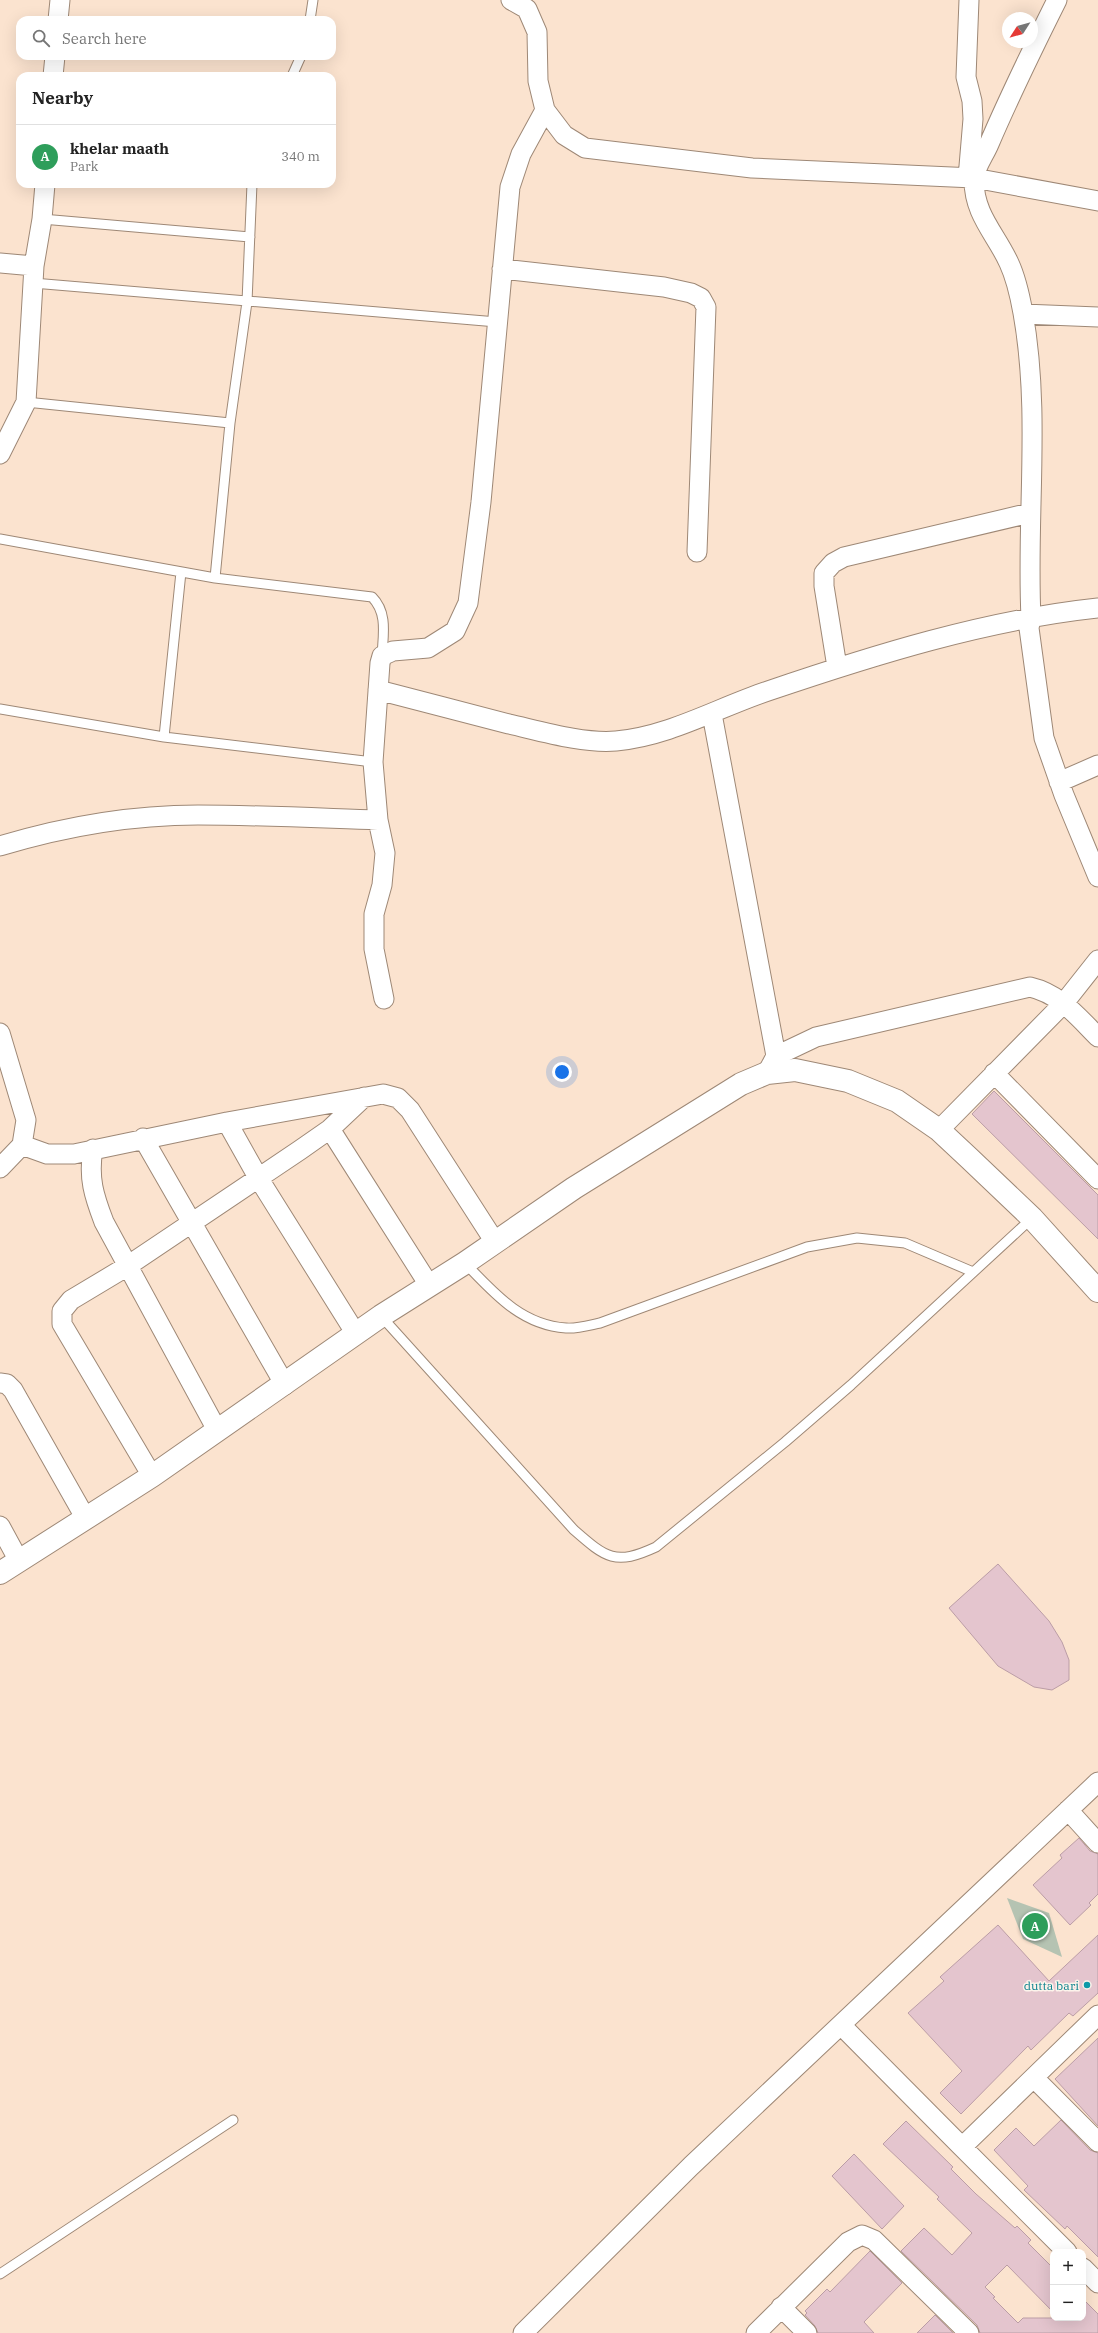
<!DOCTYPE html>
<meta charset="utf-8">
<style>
:root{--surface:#fff;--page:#f2f2f2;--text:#222;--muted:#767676;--line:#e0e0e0;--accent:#30664c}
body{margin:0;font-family:"IBM Plex Serif",serif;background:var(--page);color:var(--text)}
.controls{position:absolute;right:12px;bottom:12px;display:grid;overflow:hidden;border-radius:8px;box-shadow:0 4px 16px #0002}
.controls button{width:36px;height:36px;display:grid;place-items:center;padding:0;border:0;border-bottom:1px solid var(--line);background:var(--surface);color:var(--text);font:20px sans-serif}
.compass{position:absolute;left:1002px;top:12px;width:36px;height:36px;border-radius:50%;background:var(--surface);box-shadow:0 4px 16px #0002;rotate:234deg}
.you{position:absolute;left:562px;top:1072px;width:14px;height:14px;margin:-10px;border:3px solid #fff;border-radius:50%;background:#1a73e8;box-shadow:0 0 0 6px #1a73e833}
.badge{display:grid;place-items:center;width:26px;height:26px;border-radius:50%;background:var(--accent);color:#fff;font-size:13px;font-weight:700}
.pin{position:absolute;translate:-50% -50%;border:2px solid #fff;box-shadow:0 1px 4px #0006}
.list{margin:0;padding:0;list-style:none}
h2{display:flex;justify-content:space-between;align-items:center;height:52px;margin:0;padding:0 16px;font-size:17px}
h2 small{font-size:13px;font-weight:400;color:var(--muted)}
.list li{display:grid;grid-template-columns:26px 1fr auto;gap:12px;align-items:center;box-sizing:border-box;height:64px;padding:0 16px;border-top:1px solid var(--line)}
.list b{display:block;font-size:15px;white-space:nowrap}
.list p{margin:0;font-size:13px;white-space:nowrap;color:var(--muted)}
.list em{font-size:13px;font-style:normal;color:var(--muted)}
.icon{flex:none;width:22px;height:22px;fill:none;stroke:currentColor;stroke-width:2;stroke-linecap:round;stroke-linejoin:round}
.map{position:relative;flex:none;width:1098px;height:2333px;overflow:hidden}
.search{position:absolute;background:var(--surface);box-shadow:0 4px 16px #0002;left:16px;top:16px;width:320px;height:44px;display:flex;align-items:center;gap:10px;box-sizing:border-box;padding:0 14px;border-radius:12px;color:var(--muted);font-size:15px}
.panel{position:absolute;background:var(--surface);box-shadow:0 4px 16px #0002;left:16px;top:72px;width:320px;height:116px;border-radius:12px}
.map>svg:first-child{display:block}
.green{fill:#b5c3b2}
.building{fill:#e4c5ce;stroke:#bb9da6}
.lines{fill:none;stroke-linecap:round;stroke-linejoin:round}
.service-casing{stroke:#9e8876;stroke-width:11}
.minor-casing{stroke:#9e8876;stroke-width:21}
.tertiary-casing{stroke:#9e8876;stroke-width:24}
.service{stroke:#fff;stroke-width:9}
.minor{stroke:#fff;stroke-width:19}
.tertiary{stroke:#fff;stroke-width:22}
.culture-dot{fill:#0f9aa8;stroke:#fdf3eb;stroke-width:1.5}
.labels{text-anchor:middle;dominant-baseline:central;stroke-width:3;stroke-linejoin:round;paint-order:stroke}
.culture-label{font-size:12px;fill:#0d838f;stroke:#fdf3eb;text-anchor:end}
</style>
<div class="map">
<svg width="1098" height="2333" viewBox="0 0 1098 2333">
<rect width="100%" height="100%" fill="#fbe3cf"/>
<path class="green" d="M1007 1898 1049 1913 1062 1957 1023 1939Z"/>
<path class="building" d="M994 1091 1098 1195V1239L972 1114Z
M998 1564 1049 1621 1062 1642 1069 1660V1680L1052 1690 1034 1687 998 1666 949 1608Z
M1079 1838 1090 1851 1098 1854V1894L1089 1903 1091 1905 1070 1925 1033 1885 1062 1858 1060 1855Z
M998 1925 1049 1981 1098 1935V1993L1073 2016 1069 2013 1031 2050 1028 2046 961 2114 940 2093 962 2071 908 2013 944 1981 940 1977Z
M1098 2038V2126L1055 2079Z
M1061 2120 1090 2150 1098 2153V2257L1067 2226 1065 2229 1024 2190 1028 2186 994 2150 1016 2128 1034 2146Z
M906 2121 953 2167 951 2169 976 2194 1015 2228 1017 2226 1031 2240 1028 2243 1053 2268V2312L1007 2265 985 2287 995 2297 993 2298 1018 2323 1023 2318H1083V2299L1098 2314V2333H980L977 2325 901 2251 924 2228 952 2255 972 2233 937 2199 939 2197 883 2144Z
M854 2154 904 2206 882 2229 832 2176Z
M870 2251 902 2283 864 2322 874 2333H818L815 2326 805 2315 807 2313 805 2311 827 2289 830 2292Z
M935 2315 953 2333H917Z"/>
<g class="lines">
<g class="service-casing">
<path id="service" d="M310 20 313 0
M292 76 301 56
M42 219 250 237
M33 283 497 322
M26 402 230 423
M0 539 215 578 372 597C388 613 383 635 382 656
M215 578 230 423 247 302 252 184
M0 709 164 737 373 762
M164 737 181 572
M465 1263C494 1293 521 1325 566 1328 577 1329 590 1325 600 1323L807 1247 857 1238 905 1243 973 1272
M381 1316 574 1530C606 1558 615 1566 656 1547L785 1442 851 1385 1032 1218
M0 2274 233 2120"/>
</g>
<g class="minor-casing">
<path id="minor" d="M511 0 527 9 537 32 538 81 545 110 564 135 585 148 752 168 974 178 1098 201
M1057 0C1033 48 1010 95 989 144 985 154 974 169 974 180 974 215 996 234 1009 263 1016 278 1020 296 1023 313 1041 414 1026 517 1031 618L1029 628 1044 738 1064 795 1098 877
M58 20 60 0
M53 76 55 56
M968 178 973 119 972 101 966 77 969 0
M0 263 34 266
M502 269 664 287 691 293 701 298 706 307 697 552
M1023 314 1098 317
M0 454 26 402 34 266 42 219 45 184
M837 667 824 586V573L833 563 844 557 1030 513
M378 690C422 701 465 713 509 724 540 731 584 744 616 741 670 736 717 708 768 691 874 655 986 620 1098 608
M712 714 776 1056
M1059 782 1098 765
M0 846C63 827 132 815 198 815 258 815 318 818 378 820
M384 999 374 949V914L382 885 385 853 378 820 373 762 380 663 382 656 393 651 428 648 455 631 468 603 481 502 510 187 521 154 545 110
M0 1033 26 1120 22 1145 0 1168
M767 1073 776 1056 816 1037 1030 987C1060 994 1077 1016 1098 1037
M994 1073 1098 1179
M227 1122 259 1179 356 1334
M330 1129 429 1285
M939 1130 1064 1003 1098 960
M143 1138 285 1385
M22 1145 47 1154H74L227 1122 383 1094 398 1098 410 1110 495 1242
M93 1149C88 1178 94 1196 104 1222L217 1430
M0 1383 7 1384 13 1390 86 1519
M152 1476 62 1324V1311L71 1300 126 1267 300 1150 330 1129 364 1097
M0 1526 19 1561
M1068 1810 1098 1843
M841 2025 962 2147 1098 2015
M1034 2078 1098 2142
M962 2147 1067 2252
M1083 2268 1098 2283
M781 2307 807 2333
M523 2333 691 2166 1098 1782
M756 2333 848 2242 862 2235 874 2240 969 2333"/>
</g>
<g class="tertiary-casing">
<path id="tertiary" d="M0 1573 152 1476 381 1316 465 1263 574 1188 741 1084 767 1073 795 1070 848 1081 897 1101 939 1130 969 1158 1032 1218 1098 1291"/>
</g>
<use href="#service" class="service"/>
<use href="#minor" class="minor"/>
<use href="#tertiary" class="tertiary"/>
</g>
<circle class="culture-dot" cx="1087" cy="1985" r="4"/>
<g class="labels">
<g class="culture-label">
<text x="1079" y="1985">dutta bari</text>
</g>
</g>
</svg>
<div class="controls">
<button>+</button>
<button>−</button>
</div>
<svg class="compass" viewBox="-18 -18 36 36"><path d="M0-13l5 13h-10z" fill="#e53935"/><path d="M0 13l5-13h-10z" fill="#767676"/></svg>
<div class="you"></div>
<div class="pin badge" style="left:1035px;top:1926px;background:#2e9e5b">A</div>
<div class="search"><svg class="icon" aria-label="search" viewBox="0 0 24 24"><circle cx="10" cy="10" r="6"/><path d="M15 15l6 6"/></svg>Search here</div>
<section class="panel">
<h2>Nearby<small></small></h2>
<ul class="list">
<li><span class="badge" style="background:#2e9e5b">A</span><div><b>khelar maath</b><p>Park</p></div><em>340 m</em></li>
</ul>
</section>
</div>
